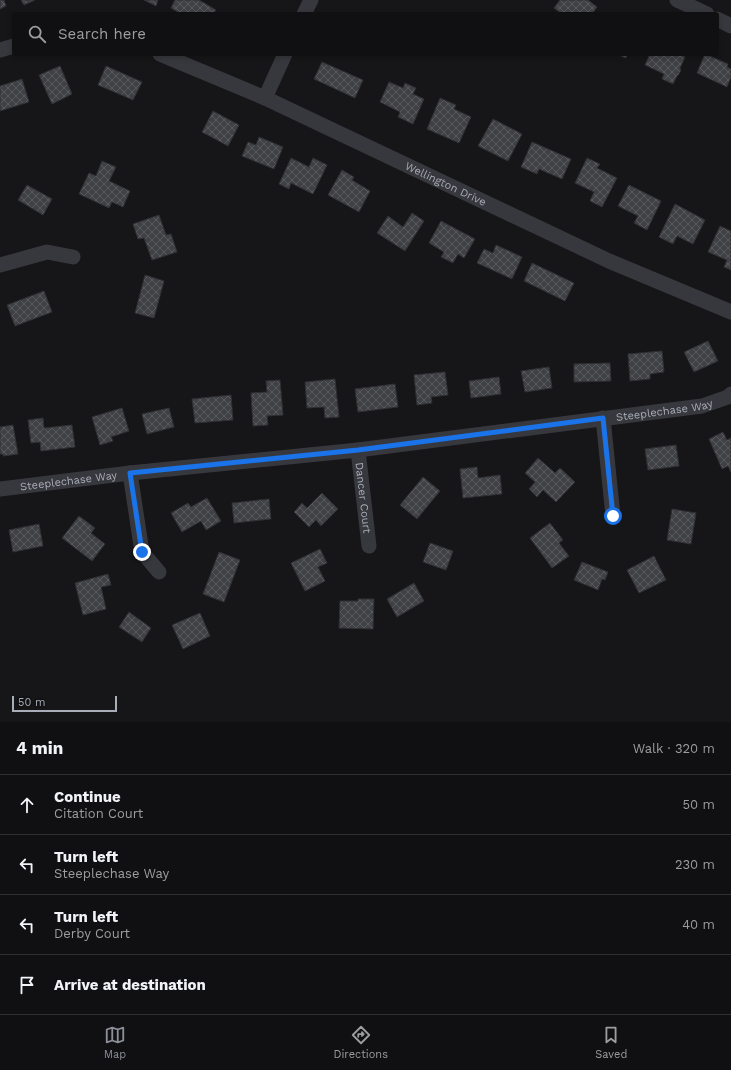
<!DOCTYPE html>
<meta charset="utf-8">
<style>
:root{--surface:#101012;--page:#19191b;--text:#f1f3f6;--muted:#9c9d9f;--line:#303032;--accent:#8c9099}
body{margin:0;font-family:"Work Sans",sans-serif;background:var(--page);color:var(--text)}
.scale{position:absolute;left:12px;bottom:10px;width:105px;box-sizing:border-box;padding-left:4px;border:2px solid #a8adb8;border-top:0;font-size:11px;line-height:14px;white-space:nowrap;color:#a8adb8;-webkit-text-stroke:3px #111113;paint-order:stroke}
.stop{position:absolute;width:12px;height:12px;margin:-9px;border:3px solid #1a73e8;border-radius:50%;background:#fff}
.stop.end{background:#1a73e8;border-color:#fff;box-shadow:0 1px 4px #0008}
.list{margin:0;padding:0;list-style:none}
h2{display:flex;justify-content:space-between;align-items:center;height:52px;margin:0;padding:0 16px;font-size:17px}
h2 small{font-size:13px;font-weight:400;color:var(--muted)}
.list li{display:grid;grid-template-columns:26px 1fr auto;gap:12px;align-items:center;box-sizing:border-box;height:60px;padding:0 16px;border-top:1px solid var(--line)}
.list b{display:block;font-size:15px;white-space:nowrap}
.list p{margin:0;font-size:13px;white-space:nowrap;color:var(--muted)}
.list em{font-size:13px;font-style:normal;color:var(--muted)}
.icon{flex:none;width:22px;height:22px;fill:none;stroke:currentColor;stroke-width:2;stroke-linecap:round;stroke-linejoin:round}
.map{position:relative;flex:none;width:731px;height:722px;overflow:hidden}
.search{position:absolute;background:var(--surface);box-shadow:0 2px 6px #0003;left:12px;right:12px;top:12px;height:44px;display:flex;align-items:center;gap:10px;box-sizing:border-box;padding:0 14px;border-radius:4px;color:var(--muted);font-size:15px}
.sheet{height:292px;background:var(--surface)}
nav{display:flex;justify-content:space-around;align-items:center;box-sizing:border-box;height:56px;border-top:1px solid var(--line);background:var(--surface);font-size:11px;color:var(--muted)}
nav a{display:grid;justify-items:center;gap:2px}
nav .on{color:var(--accent)}
.map>svg:first-child{display:block}
.building{fill:url(#building-cross-hatch);stroke:#303034}
.lines{fill:none;stroke-linecap:round;stroke-linejoin:round}
.street{stroke:#37383d;stroke-width:15}
.route{stroke:#1a73e8;stroke-width:5}
.labels{text-anchor:middle;dominant-baseline:central;stroke-width:4;stroke-linejoin:round;paint-order:stroke}
.street-label{font-size:11px;fill:#a8adb8;stroke:#111113}
</style>
<div class="map">
<svg width="731" height="722" viewBox="0 0 731 722">
<defs>
<pattern id="building-cross-hatch" width="8" height="8" patternUnits="userSpaceOnUse"><rect width="8" height="8" fill="#404145"/><path d="M0 0l8 8M0 8l8-8" fill="none" stroke="#595a5e"/></pattern>
</defs>
<rect width="100%" height="100%" fill="#161618"/>
<path class="building" d="M0 0H4L6 6 0 9Z
M21 0H35L24 5Z
M144 0H158L156 6Z
M175 0H199L216 10 213 14H181L171 8Z
M560 0H588L597 7 592 14H562L554 8Z
M616 54H628L626 58Z
M650 54H680L685 57 680 68 681 70 679 74 677 76 673 84 662 79 664 74 645 65Z
M705 54 728 64 727 67 731 69V77L727 87 697 73Z
M322 62 363 80 355 98 314 79Z
M60 66 72 94 52 104 39 75Z
M106 66 142 82 133 100 98 85Z
M22 79 29 102 0 111V86Z
M389 82 403 88 405 83 416 88 413 94 424 99 413 124 398 117 400 112 380 102Z
M440 98 456 105 454 109 471 117 459 143 427 129Z
M213 111 239 125 228 146 202 132Z
M493 119 522 134 508 161 478 146Z
M259 137 283 147 274 169 242 156 248 142 256 145Z
M532 142 571 159 562 179 539 169 537 174 521 167Z
M291 158 309 167 313 158 327 165 313 194 291 183 289 189 279 184Z
M587 158 600 164 597 168 617 178 602 207 590 201 594 192 575 183Z
M102 161 116 167 109 181 130 191 123 207 112 202 109 208 79 194 89 173 96 176Z
M342 170 354 177 352 180 370 191 359 212 328 195Z
M27 185 52 199 43 215 18 200Z
M629 185 661 201 647 230 634 223 638 216 618 206Z
M675 204 705 220 693 244 677 236 673 244 659 237Z
M412 213 424 221 405 251 377 233 388 216 403 227Z
M159 215 166 235 171 234 177 252 152 260 144 238 138 239 133 224Z
M441 221 475 239 464 258 458 254 453 263 441 257 444 252 429 243Z
M720 226 731 231V270L724 267 727 260 708 252Z
M496 245 522 257 512 279 477 263 484 249 493 253Z
M532 263 574 283 565 301 524 281Z
M145 275 164 281 154 318 135 313Z
M44 291 52 312 15 326 7 305Z
M708 341 718 361 694 372 684 352Z
M662 351 664 372 650 374V379L630 381 628 354Z
M610 363 611 381 574 382V364Z
M549 367 552 388 525 392 521 371Z
M445 372 448 395 431 397 432 403 417 405 414 375Z
M499 377 501 394 471 398 469 381Z
M335 379 339 417 325 418 324 407 307 408 305 382Z
M280 380 283 415 267 416 268 425 253 426 251 393 267 392 266 381Z
M395 384 398 407 358 412 355 389Z
M231 395 233 420 195 423 192 399Z
M122 408 129 431 111 437 113 441 100 445 92 417Z
M169 408 174 427 147 434 142 414Z
M43 418 44 428 72 425 75 447 41 451 40 442 31 443 28 420Z
M13 425 18 454 3 456V454H0V427Z
M723 432 727 440 731 438V472L728 466 722 469 709 439Z
M676 445 679 466 648 470 645 449Z
M538 458 555 473 560 468 575 482 556 502 543 490 537 497 529 489 535 482 525 473Z
M477 467 478 478 500 475 502 494 463 498 460 469Z
M423 477 440 491 417 519 400 505Z
M322 493 338 509 321 526 316 520 309 527 294 512 302 503 307 508Z
M207 498 221 521 206 530 201 521 182 532 171 513 188 503 191 507Z
M269 499 271 519 234 523 232 503Z
M672 509 696 513 691 544 667 540Z
M79 516 95 528 91 533 105 544 92 561 62 538Z
M550 523 563 540 559 543 569 556 552 568 530 538Z
M39 524 43 546 13 552 9 530Z
M430 543 453 551 446 570 423 562Z
M320 549 327 563 318 567 325 581 305 591 291 563Z
M219 552 240 560 224 602 203 594Z
M654 556 666 580 639 593 627 570Z
M582 562 608 572 605 580 602 579 598 590 574 580Z
M108 574 111 585 101 587 106 609 83 615 75 583Z
M414 583 424 601 397 617 387 599Z
M358 599H374L373 629 339 628 340 601H358Z
M129 612 151 628 142 642 119 627Z
M200 613 210 636 183 649 172 625Z"/>
<g class="lines">
<g class="street">
<path d="M677 0 707 14"/>
<path d="M304 14 311 0"/>
<path d="M717 19 731 26"/>
<path d="M0 50 14 46"/>
<path id="s1" d="M160 54 265 98 609 261 731 312"/>
<path d="M265 98 285 54"/>
<path d="M0 265 47 252 73 257"/>
<path d="M603 418 613 516"/>
<path id="s2" d="M358 450 369 546"/>
<path d="M130 473 142 552 159 572"/>
<path id="s3" d="M0 489 130 473 358 450 702 406 728 397 731 394"/>
</g>
</g>
<g class="lines">
<path class="route" d="M142 552 130 473 358 450 603 418 613 516"/>
</g>
<g class="labels">
<g class="street-label">
<text stroke="none"><textPath href="#s1" startOffset="314">Wellington Drive</textPath></text>
<text stroke="none"><textPath href="#s3" startOffset="669">Steeplechase Way</textPath></text>
<text stroke="none"><textPath href="#s3" startOffset="69">Steeplechase Way</textPath></text>
<text stroke="none"><textPath href="#s2" startOffset="48">Dancer Court</textPath></text>
</g>
</g>
</svg>
<div class="scale">50 m</div>
<div class="stop" style="left:613px;top:516px"></div>
<div class="stop end" style="left:142px;top:552px"></div>
<div class="search"><svg class="icon" aria-label="search" viewBox="0 0 24 24"><circle cx="10" cy="10" r="6"/><path d="M15 15l6 6"/></svg>Search here</div>
</div>
<section class="sheet">
<h2>4 min<small>Walk · 320 m</small></h2>
<ul class="list">
<li><svg class="icon" aria-label="ahead" viewBox="0 0 24 24"><path d="M12 20V5M6 11l6-6 6 6"/></svg><div><b>Continue</b><p>Citation Court</p></div><em>50 m</em></li>
<li><svg class="icon" aria-label="left" viewBox="0 0 24 24"><path d="M17 20v-9H6M10 6l-5 5 5 5"/></svg><div><b>Turn left</b><p>Steeplechase Way</p></div><em>230 m</em></li>
<li><svg class="icon" aria-label="left" viewBox="0 0 24 24"><path d="M17 20v-9H6M10 6l-5 5 5 5"/></svg><div><b>Turn left</b><p>Derby Court</p></div><em>40 m</em></li>
<li><svg class="icon" aria-label="arrive" viewBox="0 0 24 24"><path d="M6 21V4h12l-3 4 3 4H6"/></svg><div><b>Arrive at destination</b></div></li>
</ul>
</section>
<nav>
<a class="on"><svg class="icon" aria-label="map" viewBox="0 0 24 24"><path d="M3 6l6-2 6 2 6-2v14l-6 2-6-2-6 2zM9 4v14M15 6v14"/></svg>Map</a>
<a><svg class="icon" aria-label="directions" viewBox="0 0 24 24"><path d="M12 3l9 9-9 9-9-9zM9 14v-3h6M13 9l2 2-2 2"/></svg>Directions</a>
<a><svg class="icon" aria-label="saved" viewBox="0 0 24 24"><path d="M7 4h10v16l-5-4-5 4z"/></svg>Saved</a>
</nav>
